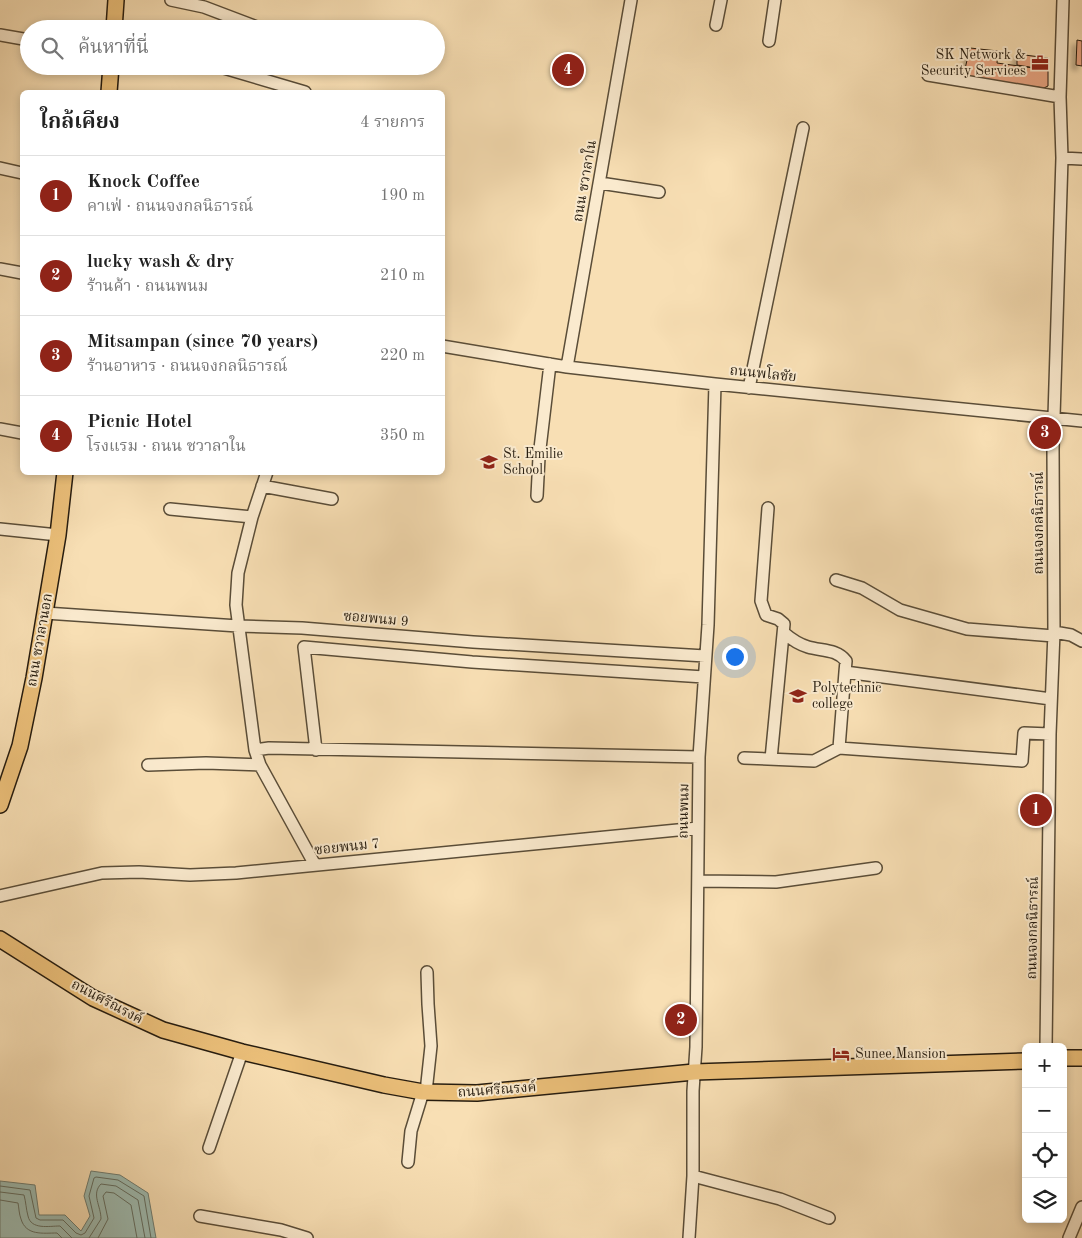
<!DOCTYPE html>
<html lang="th">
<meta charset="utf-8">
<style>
:root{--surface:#fff;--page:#f6f6f6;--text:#222;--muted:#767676;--line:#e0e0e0;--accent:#8f2418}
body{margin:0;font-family:"Old Standard TT","Noto Serif Thai",serif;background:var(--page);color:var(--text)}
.controls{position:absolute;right:15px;bottom:15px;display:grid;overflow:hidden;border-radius:8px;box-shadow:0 2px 8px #0003}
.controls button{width:45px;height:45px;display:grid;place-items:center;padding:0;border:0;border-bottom:1px solid var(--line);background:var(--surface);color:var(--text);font:25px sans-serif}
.you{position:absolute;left:734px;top:656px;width:18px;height:18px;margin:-12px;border:4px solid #fff;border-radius:50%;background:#1a73e8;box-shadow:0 0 0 8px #1a73e833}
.badge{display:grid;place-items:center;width:32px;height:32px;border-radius:50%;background:var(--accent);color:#fff;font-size:16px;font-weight:700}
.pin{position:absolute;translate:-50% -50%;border:2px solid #fff;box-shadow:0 1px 5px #0006}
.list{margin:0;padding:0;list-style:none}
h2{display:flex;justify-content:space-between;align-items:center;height:65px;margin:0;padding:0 20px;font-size:21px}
h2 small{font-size:16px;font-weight:400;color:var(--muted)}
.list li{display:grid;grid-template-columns:32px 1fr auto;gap:15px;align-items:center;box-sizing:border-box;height:80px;padding:0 20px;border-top:1px solid var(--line)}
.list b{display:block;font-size:19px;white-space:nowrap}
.list p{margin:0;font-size:16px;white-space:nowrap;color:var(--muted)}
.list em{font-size:16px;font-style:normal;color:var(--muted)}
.icon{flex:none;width:28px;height:28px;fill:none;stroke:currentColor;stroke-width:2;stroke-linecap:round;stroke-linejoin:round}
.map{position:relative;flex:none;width:1082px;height:1238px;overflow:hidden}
.search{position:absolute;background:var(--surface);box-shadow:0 2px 8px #0003;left:20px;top:20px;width:425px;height:55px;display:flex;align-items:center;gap:12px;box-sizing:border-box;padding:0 18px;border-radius:28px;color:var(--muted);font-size:19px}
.panel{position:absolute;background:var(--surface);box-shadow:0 2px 8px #0003;left:20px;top:90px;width:425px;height:385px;border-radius:8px}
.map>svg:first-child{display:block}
.water{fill:#9ebcb2;stroke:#6e7c71}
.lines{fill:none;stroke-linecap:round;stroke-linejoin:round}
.shore{stroke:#626c60;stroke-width:1}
.building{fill:#e9a683;stroke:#261c0f;filter:url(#shadow)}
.minor-casing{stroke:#5a4d38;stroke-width:14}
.major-casing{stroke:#261c0f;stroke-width:18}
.minor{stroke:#faeace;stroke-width:11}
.major{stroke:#ecc07a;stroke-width:15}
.labels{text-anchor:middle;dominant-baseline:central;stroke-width:4;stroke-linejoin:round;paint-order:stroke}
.poi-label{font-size:14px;fill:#261c0f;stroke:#faeace;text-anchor:start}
.street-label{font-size:14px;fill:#261c0f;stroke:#faeace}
</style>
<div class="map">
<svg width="1082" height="1238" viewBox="0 0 1082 1238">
<defs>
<filter id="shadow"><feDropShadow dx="-4.5" dy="4.5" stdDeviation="2.5" flood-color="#0004"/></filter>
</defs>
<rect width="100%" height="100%" fill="#f8dfb4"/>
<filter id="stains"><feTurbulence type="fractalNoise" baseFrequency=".004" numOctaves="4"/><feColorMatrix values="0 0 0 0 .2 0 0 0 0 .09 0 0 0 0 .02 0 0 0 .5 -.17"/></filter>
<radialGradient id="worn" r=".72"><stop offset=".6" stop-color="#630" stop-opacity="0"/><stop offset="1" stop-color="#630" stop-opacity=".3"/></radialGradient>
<path class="water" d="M91 1171 120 1175 148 1193 156 1238H0V1181L35 1185 39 1215H65L81 1231 90 1216 84 1196Z"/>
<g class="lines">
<path class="shore" d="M0 1186 30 1190 36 1218 40 1220H63L76 1233 81 1235 85 1233 94 1218 89 1196 94 1178 96 1177 118 1180 144 1196 151 1238
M0 1192 24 1195C26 1202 26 1209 28 1216 31 1230 49 1226 60 1226L72 1238
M0 1200 18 1203C19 1208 19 1214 21 1219 26 1236 43 1233 57 1233L62 1238
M89 1238 101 1219C101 1206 91 1194 101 1184L116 1186 138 1200 145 1238
M98 1238 108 1219 103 1196 106 1192 114 1193 131 1205 137 1238"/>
</g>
<path class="building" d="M1077 40 1082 41V66L1076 65Z
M970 48 998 51 997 63 1048 70V86L1044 88 963 77Z
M1017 54 1048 58V70L1017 65Z"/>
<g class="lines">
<g class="minor-casing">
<path id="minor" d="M171 0 204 7 262 29
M716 25 721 0
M0 35 29 40
M769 41 775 0
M217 66 305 92
M928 75 1060 97
M1062 158 1082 159
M0 168 22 173
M600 183 659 192
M0 269 22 273
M442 346 567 367 715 384 1082 421
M567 367 631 0
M749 388 803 128
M0 429 22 433
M267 472 252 517 238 573 236 605 255 750 260 765 315 865
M262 486 332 499
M537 496 539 457 550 364
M768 508 761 601 766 615 778 619 784 624 771 759
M170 509 252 517
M0 529 58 535
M836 580 862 588 900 610 967 629 1054 636
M45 613 238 626 302 628 473 642 705 656
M1054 632 1071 635 1082 641
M784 633C791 639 798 644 808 647 822 651 837 649 846 661L845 672
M1050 734 1024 733 1022 761 839 748 845 672 1051 699
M255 750 269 748 699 757
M316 750 304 647 472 662 704 677
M744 758 814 761 839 748
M148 765 206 763 260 765
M698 881 776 882 876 868
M0 896 102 873 139 872 190 875 236 873 698 828
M1046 1047 1050 734 1054 632 1053 449 1062 158 1060 97 1063 0
M426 1092 431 1046 428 1004 427 972
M209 1148 242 1052
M408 1162 411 1131 423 1092
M693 1176 780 1199 829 1218
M200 1216 281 1230 307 1238
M689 1238 693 1176V1091L696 1047 699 757 708 625 715 384
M1069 1238 1082 1207"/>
</g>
<g class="major-casing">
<path id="major" d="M114 29 116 0
M109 92 111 66
M0 805 20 746 34 678 58 535 65 472
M0 939 93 998 163 1030 242 1052 384 1085 423 1092 477 1093 694 1072 1026 1061
M1063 1058H1082"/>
</g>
<use href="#minor" class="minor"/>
<use href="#major" class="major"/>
</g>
<defs>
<g id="office-bare" transform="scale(1.35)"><path d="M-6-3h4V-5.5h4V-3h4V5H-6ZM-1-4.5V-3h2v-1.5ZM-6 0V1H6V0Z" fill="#8f2418" stroke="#faeace" stroke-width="2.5" paint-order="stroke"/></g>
<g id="school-bare" transform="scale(1.35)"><path d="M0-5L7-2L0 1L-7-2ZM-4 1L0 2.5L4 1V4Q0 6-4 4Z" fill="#8f2418" stroke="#faeace" stroke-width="2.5" paint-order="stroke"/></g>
<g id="university-bare" transform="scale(1.35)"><path d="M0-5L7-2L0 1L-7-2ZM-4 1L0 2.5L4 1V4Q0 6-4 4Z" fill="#8f2418" stroke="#faeace" stroke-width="2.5" paint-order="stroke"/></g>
<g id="hotel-bare" transform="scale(1.35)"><path d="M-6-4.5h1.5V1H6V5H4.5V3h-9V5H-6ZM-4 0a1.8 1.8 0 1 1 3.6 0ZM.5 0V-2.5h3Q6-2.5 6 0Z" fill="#8f2418" stroke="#faeace" stroke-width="2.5" paint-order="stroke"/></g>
</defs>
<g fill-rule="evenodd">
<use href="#office-bare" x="1040" y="63"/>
<use href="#school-bare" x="489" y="462"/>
<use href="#university-bare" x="798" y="696"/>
<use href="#hotel-bare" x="841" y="1054"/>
</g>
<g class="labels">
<g class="poi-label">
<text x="1026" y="55" text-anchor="end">SK Network &amp;<tspan x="1026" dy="16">Security Services</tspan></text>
<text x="503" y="454">St. Emilie<tspan x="503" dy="16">School</tspan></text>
<text x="812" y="688">Polytechnic<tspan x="812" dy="16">college</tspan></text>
<text x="855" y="1054">Sunee Mansion</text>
</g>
<g class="street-label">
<text transform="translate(585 181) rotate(-80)">ถนน ชวาลาใน</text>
<text transform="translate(763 374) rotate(6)">ถนนพโลชัย</text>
<text transform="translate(1039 523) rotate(-90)">ถนนจงกลนิธารณ์</text>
<text transform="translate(376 619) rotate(5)">ซอยพนม 9</text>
<text transform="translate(40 640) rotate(-80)">ถนน ชวาลานอก</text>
<text transform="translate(684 811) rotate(-89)">ถนนพนม</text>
<text transform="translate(347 847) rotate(-6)">ซอยพนม 7</text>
<text transform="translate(1033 928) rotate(-89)">ถนนจงกลนิธารณ์</text>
<text transform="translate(107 1002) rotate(28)">ถนนศรีณรงค์</text>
<text transform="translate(497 1090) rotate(-4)">ถนนศรีณรงค์</text>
</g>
</g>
<rect width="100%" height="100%" filter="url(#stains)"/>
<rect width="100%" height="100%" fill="url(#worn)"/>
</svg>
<div class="controls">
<button>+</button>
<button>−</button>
<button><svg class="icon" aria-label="locate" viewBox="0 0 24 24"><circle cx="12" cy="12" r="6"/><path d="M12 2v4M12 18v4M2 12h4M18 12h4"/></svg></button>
<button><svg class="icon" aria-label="layers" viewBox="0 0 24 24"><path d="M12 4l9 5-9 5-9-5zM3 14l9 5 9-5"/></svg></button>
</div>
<div class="you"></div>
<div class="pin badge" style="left:1036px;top:810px">1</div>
<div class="pin badge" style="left:681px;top:1020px">2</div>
<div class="pin badge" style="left:1045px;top:433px">3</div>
<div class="pin badge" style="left:568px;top:70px">4</div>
<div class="search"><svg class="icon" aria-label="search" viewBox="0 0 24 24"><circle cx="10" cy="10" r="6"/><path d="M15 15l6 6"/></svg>ค้นหาที่นี่</div>
<section class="panel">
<h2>ใกล้เคียง<small>4 รายการ</small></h2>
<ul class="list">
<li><span class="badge">1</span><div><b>Knock Coffee</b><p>คาเฟ่ · ถนนจงกลนิธารณ์</p></div><em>190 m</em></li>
<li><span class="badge">2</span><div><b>lucky wash &amp; dry</b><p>ร้านค้า · ถนนพนม</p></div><em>210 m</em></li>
<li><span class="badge">3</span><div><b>Mitsampan (since 70 years)</b><p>ร้านอาหาร · ถนนจงกลนิธารณ์</p></div><em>220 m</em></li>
<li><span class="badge">4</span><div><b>Picnic Hotel</b><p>โรงแรม · ถนน ชวาลาใน</p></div><em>350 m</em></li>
</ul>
</section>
</div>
